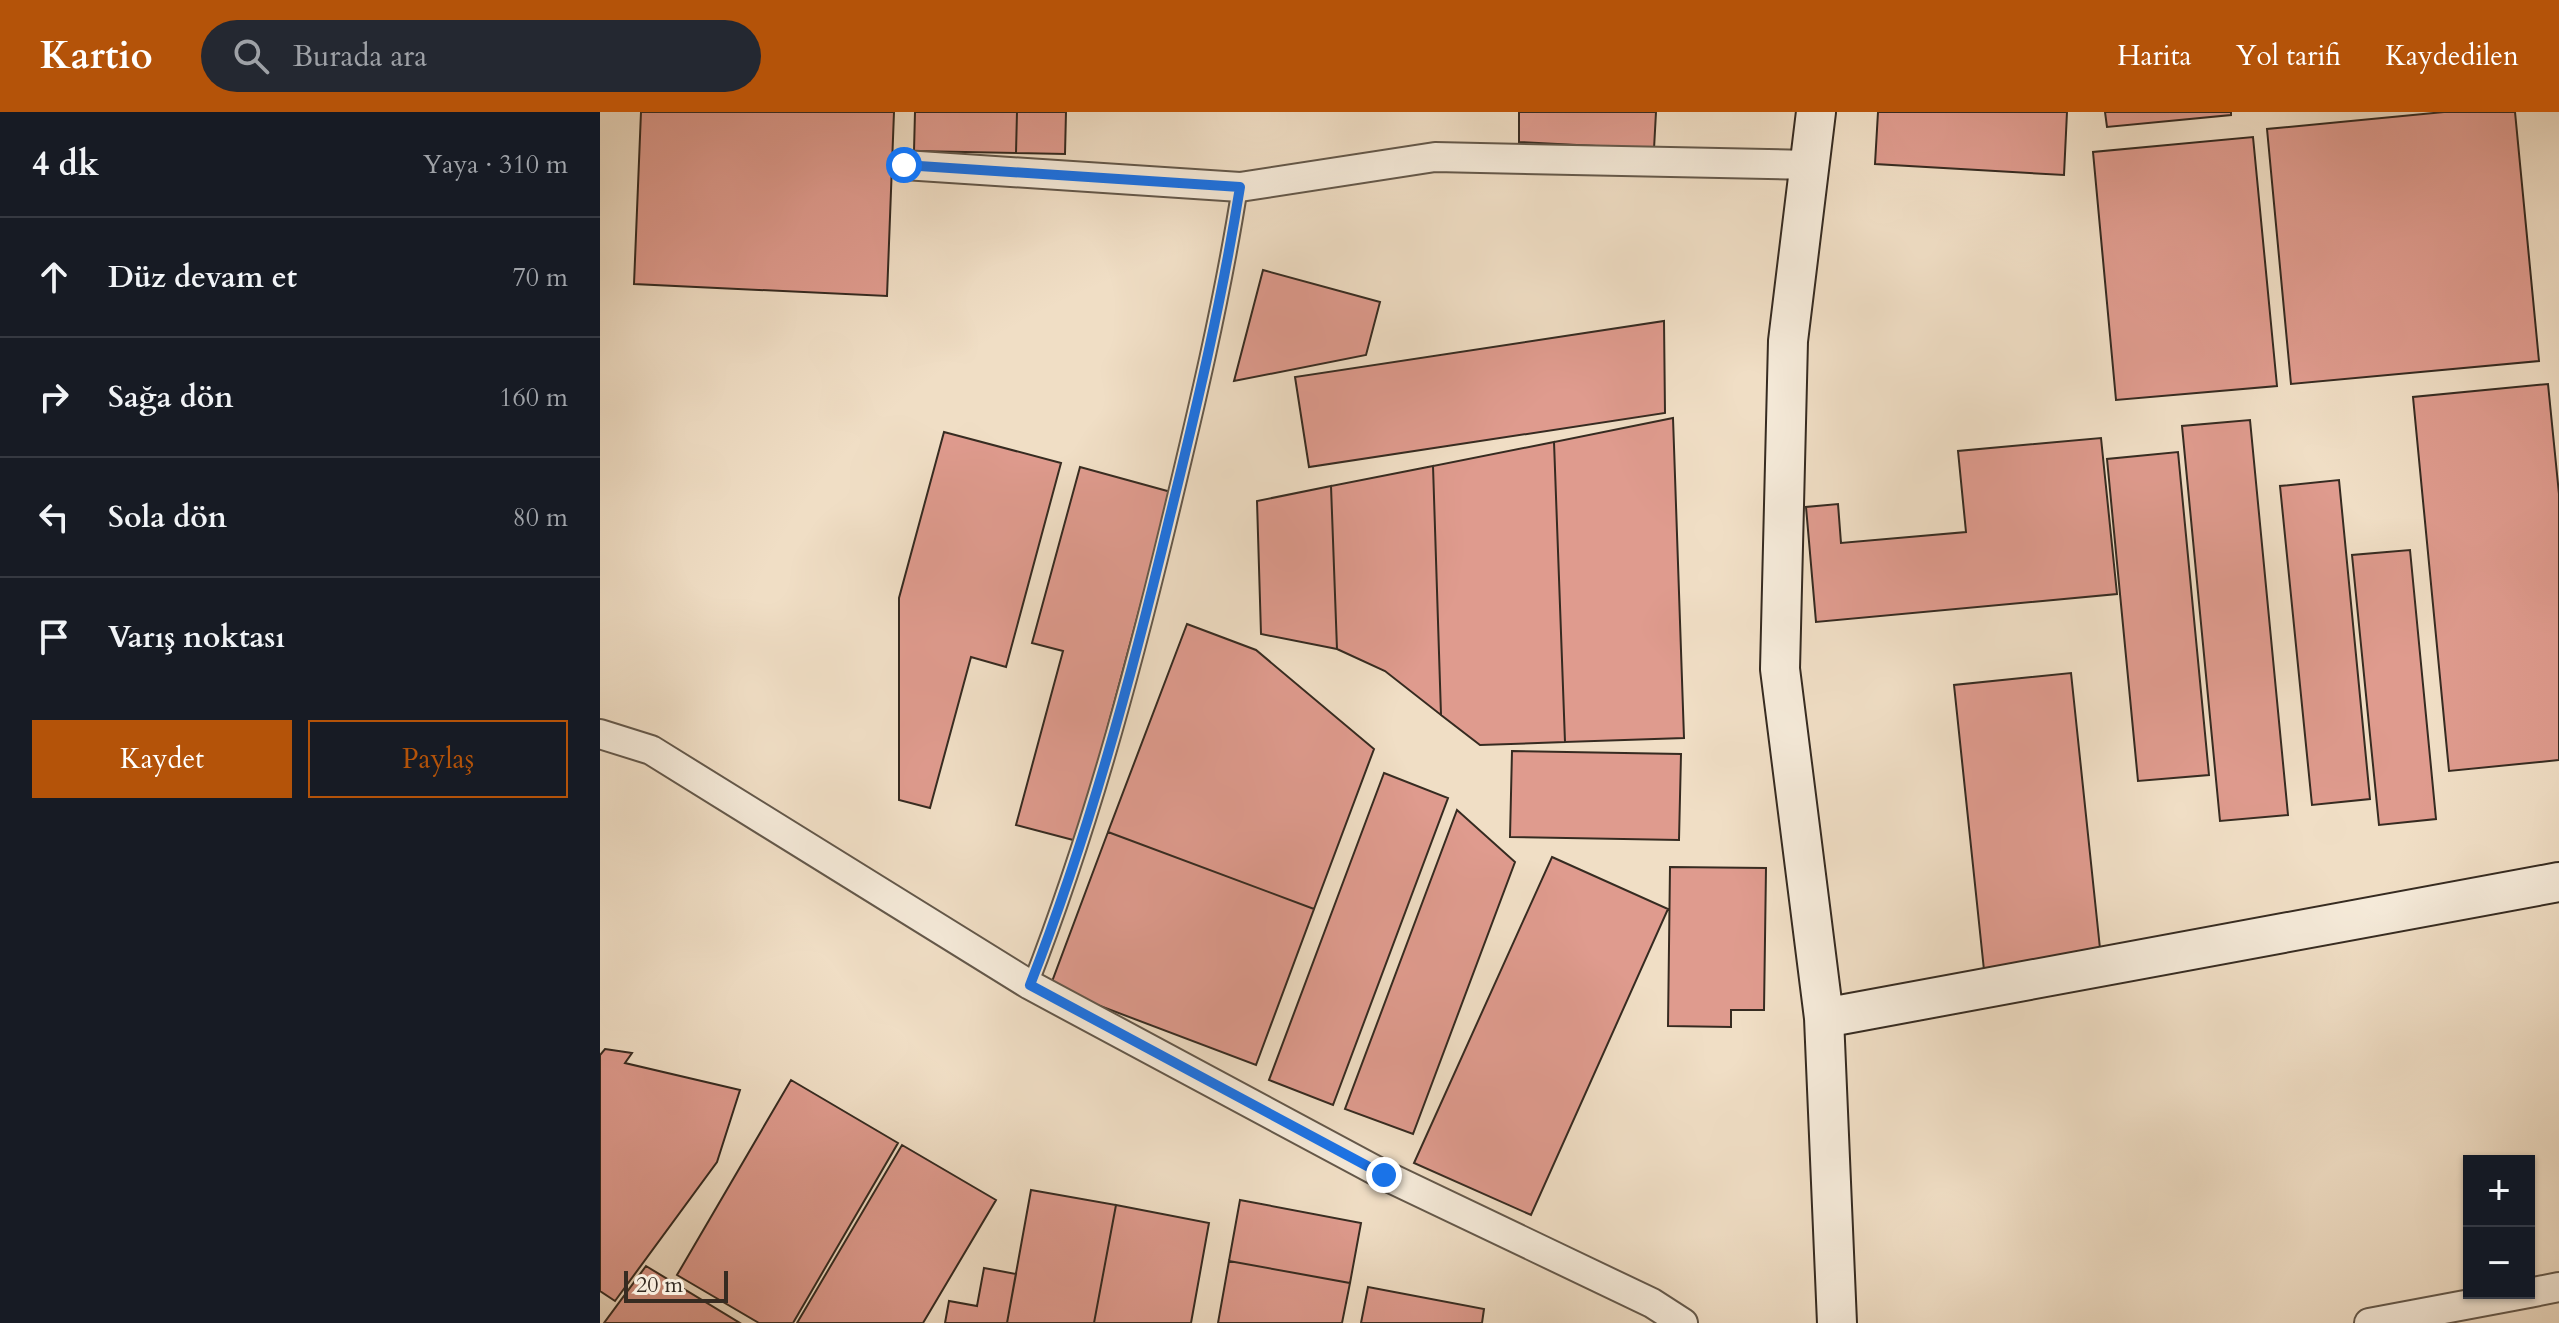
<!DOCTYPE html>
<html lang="tr">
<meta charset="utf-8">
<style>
:root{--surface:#171b24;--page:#242831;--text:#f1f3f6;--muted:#9ea1a6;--line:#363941;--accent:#b45309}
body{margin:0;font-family:Cardo,serif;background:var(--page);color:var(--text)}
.controls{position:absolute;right:24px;bottom:24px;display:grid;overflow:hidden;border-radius:0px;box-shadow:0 2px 6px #0004}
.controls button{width:72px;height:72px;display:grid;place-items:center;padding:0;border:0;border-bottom:2px solid var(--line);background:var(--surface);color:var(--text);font:40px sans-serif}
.scale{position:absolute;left:24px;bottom:20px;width:104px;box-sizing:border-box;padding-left:8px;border:4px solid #362b21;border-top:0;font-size:22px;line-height:28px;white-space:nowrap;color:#362b21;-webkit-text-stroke:6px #f5ead9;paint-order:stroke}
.stop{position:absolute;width:24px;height:24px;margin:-18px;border:6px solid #1a73e8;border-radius:50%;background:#fff}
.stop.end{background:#1a73e8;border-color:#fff;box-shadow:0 2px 8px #0008}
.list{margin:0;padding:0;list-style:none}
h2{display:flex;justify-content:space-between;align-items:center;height:104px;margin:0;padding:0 32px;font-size:34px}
h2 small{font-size:26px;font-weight:400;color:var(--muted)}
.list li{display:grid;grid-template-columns:52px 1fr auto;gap:24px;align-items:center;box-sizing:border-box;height:120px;padding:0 32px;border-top:2px solid var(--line)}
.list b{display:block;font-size:30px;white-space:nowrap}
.list em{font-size:26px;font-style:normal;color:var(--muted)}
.actions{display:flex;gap:16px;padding:24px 32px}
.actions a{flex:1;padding:18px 0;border:2px solid var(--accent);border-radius:0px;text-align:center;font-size:28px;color:var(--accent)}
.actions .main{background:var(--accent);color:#fff}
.icon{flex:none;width:44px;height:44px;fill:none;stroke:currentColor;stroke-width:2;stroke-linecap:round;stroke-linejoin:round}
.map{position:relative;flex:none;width:1959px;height:1211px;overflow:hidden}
header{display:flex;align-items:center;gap:48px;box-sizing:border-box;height:112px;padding:0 40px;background:var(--accent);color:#fff}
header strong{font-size:38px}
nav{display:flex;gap:44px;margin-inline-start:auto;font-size:28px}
.search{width:560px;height:72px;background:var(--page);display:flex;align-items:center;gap:20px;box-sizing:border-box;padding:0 28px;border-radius:44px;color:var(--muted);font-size:30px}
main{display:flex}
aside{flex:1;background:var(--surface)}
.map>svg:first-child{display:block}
.building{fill:#df9b8e;stroke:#362b21;stroke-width:2}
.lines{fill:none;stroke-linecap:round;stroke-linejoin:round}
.lane-casing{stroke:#64584a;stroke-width:18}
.street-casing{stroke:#64584a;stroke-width:32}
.secondary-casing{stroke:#362b21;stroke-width:42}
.lane{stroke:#f5ead9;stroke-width:14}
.street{stroke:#f5ead9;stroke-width:28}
.secondary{stroke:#f5ead9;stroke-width:38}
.route{stroke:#1a73e8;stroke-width:10}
</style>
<header>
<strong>Kartio</strong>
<div class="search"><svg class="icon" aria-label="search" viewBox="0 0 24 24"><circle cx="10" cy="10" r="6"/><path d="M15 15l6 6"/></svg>Burada ara</div>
<nav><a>Harita</a><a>Yol tarifi</a><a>Kaydedilen</a></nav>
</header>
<main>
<aside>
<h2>4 dk<small>Yaya · 310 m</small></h2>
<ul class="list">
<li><svg class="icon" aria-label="ahead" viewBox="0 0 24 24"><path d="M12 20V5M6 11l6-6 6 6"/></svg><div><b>Düz devam et</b></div><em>70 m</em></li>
<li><svg class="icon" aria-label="right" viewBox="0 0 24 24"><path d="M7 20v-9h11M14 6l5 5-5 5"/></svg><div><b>Sağa dön</b></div><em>160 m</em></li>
<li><svg class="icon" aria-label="left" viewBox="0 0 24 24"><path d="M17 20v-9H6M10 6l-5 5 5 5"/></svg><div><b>Sola dön</b></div><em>80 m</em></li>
<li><svg class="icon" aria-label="arrive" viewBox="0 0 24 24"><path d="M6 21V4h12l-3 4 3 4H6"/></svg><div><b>Varış noktası</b></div></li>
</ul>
<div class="actions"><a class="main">Kaydet</a><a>Paylaş</a></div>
</aside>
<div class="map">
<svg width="1959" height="1211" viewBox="0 0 1959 1211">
<rect width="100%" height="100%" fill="#f0dec5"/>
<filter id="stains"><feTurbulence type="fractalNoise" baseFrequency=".0025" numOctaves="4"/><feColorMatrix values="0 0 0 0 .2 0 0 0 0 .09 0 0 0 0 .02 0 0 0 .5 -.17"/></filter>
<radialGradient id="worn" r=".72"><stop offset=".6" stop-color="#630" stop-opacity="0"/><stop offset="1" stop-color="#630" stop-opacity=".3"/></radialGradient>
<path class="building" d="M41 0H294L287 184 34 172Z
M315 0H417L416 41 314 39Z
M417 0H466L465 42 416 41Z
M919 0H1056L1054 37 919 30Z
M1278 0H1467L1464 63 1275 52Z
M1505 0H1631V3L1507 15Z
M1844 0H1915L1939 249 1691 272 1667 17Z
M1653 25 1677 274 1516 288 1493 40Z
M663 158 780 190 766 243 634 269Z
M1064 209 1065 301 709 355 695 265Z
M1948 272 1959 382V648L1849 659 1813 285Z
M1073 306 1084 626 965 630 954 330Z
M1650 308 1688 703 1620 709 1582 314Z
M344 320 461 351 406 555 371 545 330 696 299 688V486Z
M1501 326 1517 482 1216 510 1206 395 1238 392 1241 431 1366 420 1358 339Z
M954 330 965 630 880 633 841 603 833 354Z
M1578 340 1609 663 1538 669 1507 347Z
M833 354 841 603 785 559 737 537 731 374Z
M480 355 571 380 477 729 416 713 463 539 432 531Z
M1739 368 1770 687 1712 693 1680 374Z
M731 374 737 537 661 522 657 389Z
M1810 438 1836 707 1779 713 1752 443Z
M587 512 656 538 774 637 714 797 508 720Z
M1471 561 1501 846 1384 858 1354 573Z
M912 639 1081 642 1079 728 910 725Z
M784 661 848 686 733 993 669 968Z
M857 698 915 750 813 1022 745 997Z
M508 720 714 797 656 953 450 875Z
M952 745 1068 797 931 1103 814 1051Z
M1070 755 1166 756 1164 898H1131V915L1068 914Z
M5 937 32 941 25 951 140 978 117 1050 15 1189 0 1179V943Z
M191 968 298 1031 193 1211H159L77 1163Z
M302 1033 396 1088 323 1211H197Z
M431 1078 516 1093 494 1211H407Z
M640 1088 761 1111 750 1171 629 1149Z
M516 1093 609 1111 591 1211H494Z
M629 1149 750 1171 742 1211H618Z
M46 1154 140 1211H4Z
M384 1156 416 1162 407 1211H345L349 1189 377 1194Z
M768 1175 884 1197 882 1211H761Z"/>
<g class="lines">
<g class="lane-casing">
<path id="lane" d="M430 873C488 724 530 571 568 414 595 302 622 190 640 75"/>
</g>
<g class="street-casing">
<path id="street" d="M304 53 640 75 835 45 1210 53
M0 622 51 638 430 873 784 1063 1052 1191 1083 1211
M1929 1181 1959 1175
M1769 1211 1929 1181"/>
</g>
<g class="secondary-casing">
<path id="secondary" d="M1216 0 1188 229 1180 557 1224 906 1237 1211
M1224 906 1959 770"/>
</g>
<use href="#lane" class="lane"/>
<use href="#street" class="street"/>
<use href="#secondary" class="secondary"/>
</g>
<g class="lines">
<path class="route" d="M304 53 640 75C622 188 596 298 569 408 531 567 489 722 430 873L784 1063"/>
</g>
<rect width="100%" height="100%" filter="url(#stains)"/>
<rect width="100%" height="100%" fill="url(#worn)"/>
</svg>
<div class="controls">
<button>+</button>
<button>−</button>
</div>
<div class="scale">20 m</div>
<div class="stop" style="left:304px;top:53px"></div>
<div class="stop end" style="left:784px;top:1063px"></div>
</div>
</main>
